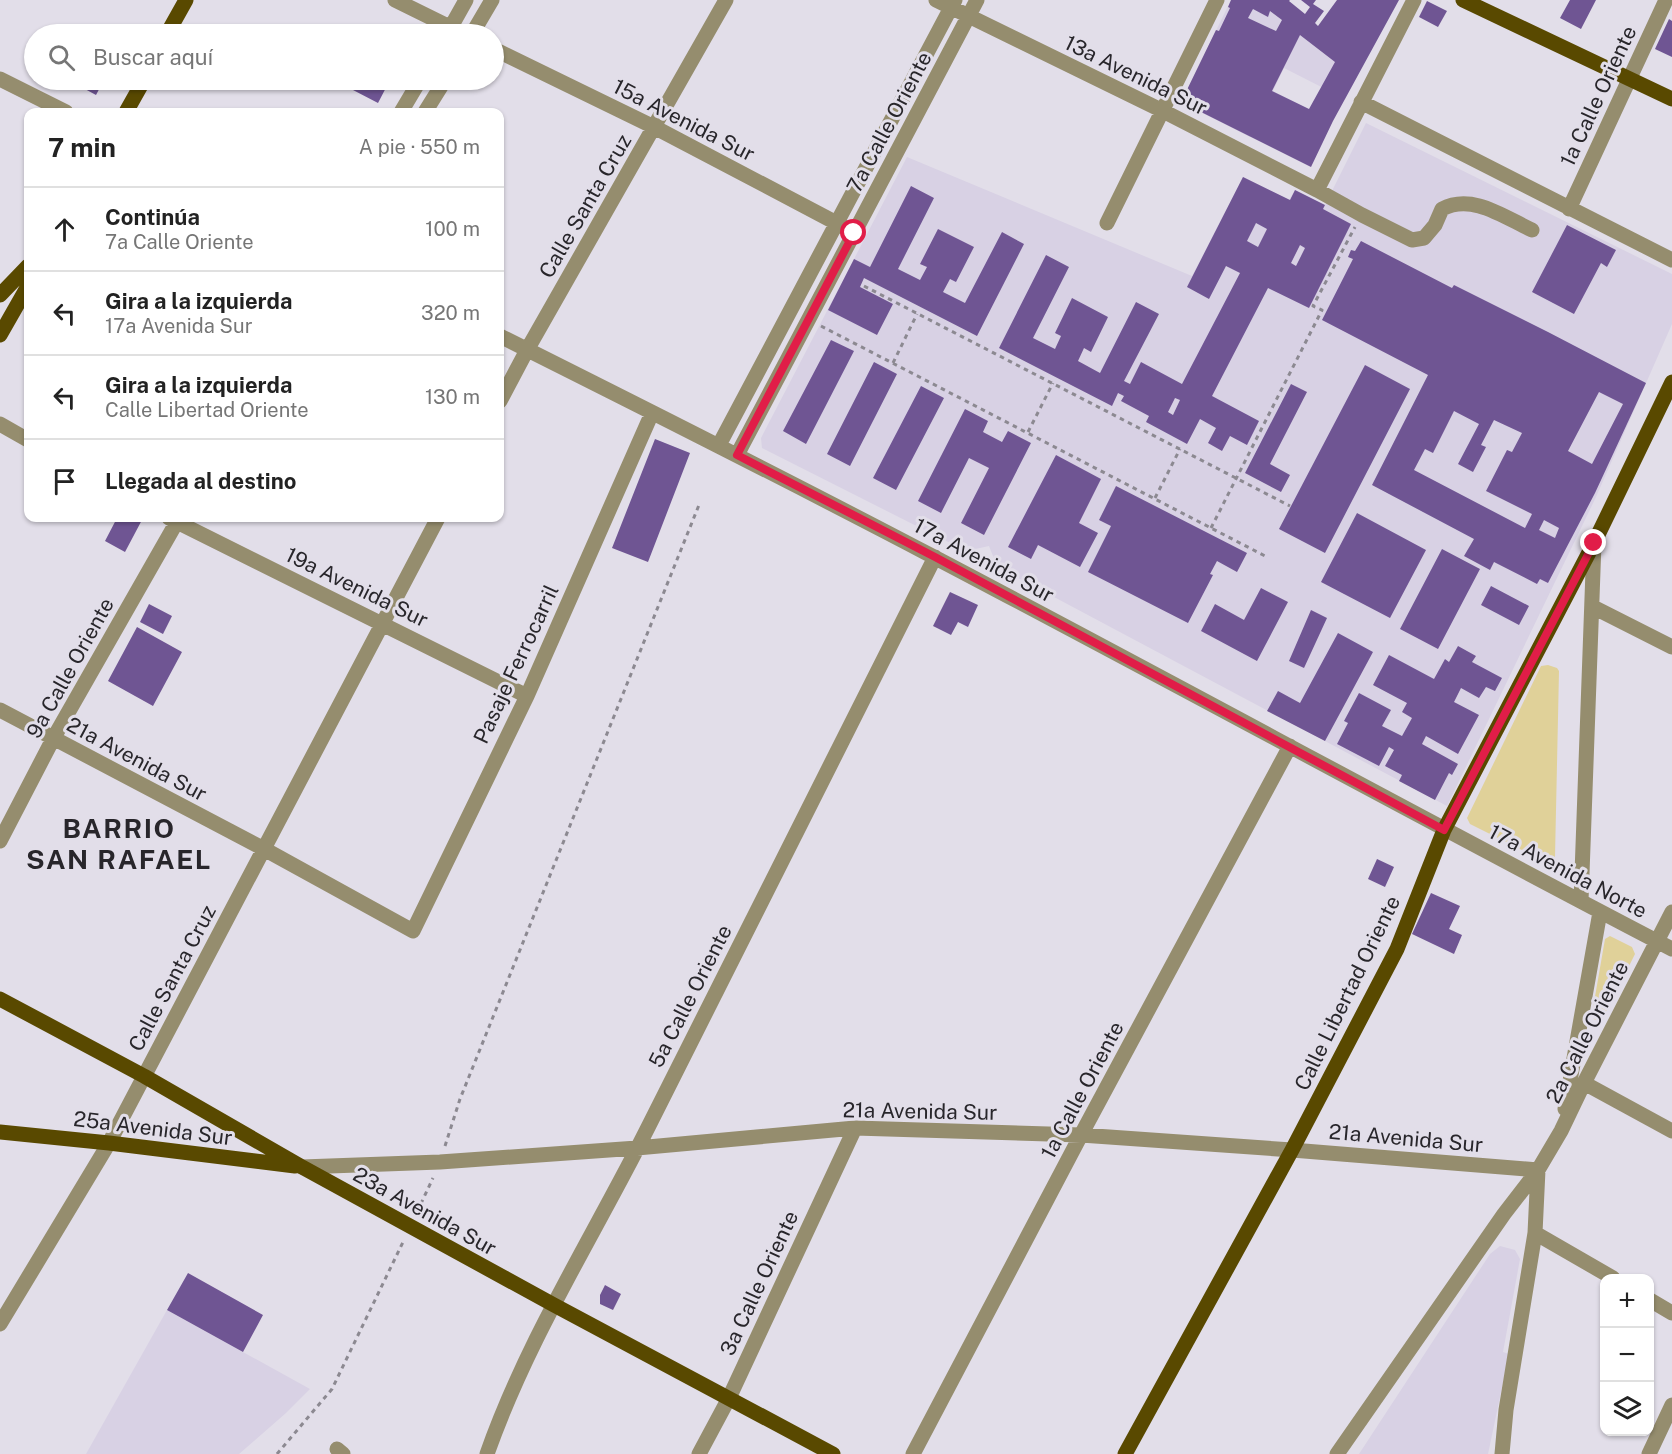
<!DOCTYPE html>
<html lang="es">
<meta charset="utf-8">
<style>
:root{--surface:#fff;--page:#f2f2f2;--text:#222;--muted:#767676;--line:#e0e0e0}
body{margin:0;font-family:"Public Sans",sans-serif;background:var(--page);color:var(--text)}
.controls{position:absolute;right:18px;bottom:18px;display:grid;overflow:hidden;border-radius:12px;box-shadow:0 2px 4px #0004}
.controls button{width:54px;height:54px;display:grid;place-items:center;padding:0;border:0;border-bottom:2px solid var(--line);background:var(--surface);color:var(--text);font:30px sans-serif}
.stop{position:absolute;width:18px;height:18px;margin:-14px;border:4px solid #e11d48;border-radius:50%;background:#fff}
.stop.end{background:#e11d48;border-color:#fff;box-shadow:0 2px 6px #0008}
.list{margin:0;padding:0;list-style:none}
h2{display:flex;justify-content:space-between;align-items:center;height:78px;margin:0;padding:0 24px;font-size:26px}
h2 small{font-size:20px;font-weight:400;color:var(--muted)}
.list li{display:grid;grid-template-columns:39px 1fr auto;gap:18px;align-items:center;box-sizing:border-box;height:84px;padding:0 24px;border-top:2px solid var(--line)}
.list b{display:block;font-size:22px;white-space:nowrap}
.list p{margin:0;font-size:20px;white-space:nowrap;color:var(--muted)}
.list em{font-size:20px;font-style:normal;color:var(--muted)}
.icon{flex:none;width:33px;height:33px;fill:none;stroke:currentColor;stroke-width:2;stroke-linecap:round;stroke-linejoin:round}
.map{position:relative;flex:none;width:1672px;height:1454px;overflow:hidden}
.search{position:absolute;background:var(--surface);box-shadow:0 2px 4px #0004;left:24px;top:24px;width:480px;height:66px;display:flex;align-items:center;gap:15px;box-sizing:border-box;padding:0 21px;border-radius:33px;color:var(--muted);font-size:22px}
.panel{position:absolute;background:var(--surface);box-shadow:0 2px 4px #0004;left:24px;top:108px;width:480px;height:414px;border-radius:12px}
.map>svg:first-child{display:block}
.built{fill:#d8d1e4}
.green{fill:#e0d199}
.building{fill:#6f5593;fill-rule:evenodd}
.lines{fill:none;stroke-linecap:round;stroke-linejoin:round}
.path{stroke:#8c8991;stroke-width:3;stroke-dasharray:4.5 4.5;stroke-linecap:butt}
.minor{stroke:#958d6e;stroke-width:15}
.major{stroke:#594900;stroke-width:15}
.route{stroke:#e11d48;stroke-width:8}
.labels{text-anchor:middle;dominant-baseline:central;stroke-width:6;stroke-linejoin:round;paint-order:stroke}
.street-label{font-size:21px;fill:#28262b;stroke:#e2dee9}
.district-label{font-size:27px;font-weight:bold;letter-spacing:1.5px;fill:#28262b;stroke:#e2dee9}
</style>
<div class="map">
<svg width="1672" height="1454" viewBox="0 0 1672 1454">
<rect width="100%" height="100%" fill="#e2dee9"/>
<path class="built" d="M1231 0H1257L1357 77 1345 99 1284 68 1273 91 1333 121 1266 104 1250 137 1185 104 1183 98Z
M1366 123 1672 274V324L1596 497 1447 806 994 565 995 561 989 546 966 551 762 448 761 438 907 157 1192 276 1243 177 1289 200 1295 190 1325 205Z
M1500 1246 1515 1250 1520 1259 1503 1352 1509 1354 1488 1454H1359L1490 1254Z
M167 1310 310 1389 286 1413 239 1454H86Z"/>
<path class="green" d="M1548 665 1557 668 1559 671 1555 857 1548 863 1470 824 1467 818 1541 666Z
M1610 936 1632 947 1635 954 1603 1018 1598 1021 1594 1019 1592 1014 1605 939Z"/>
<path class="building" d="M1231 0H1290L1289 1 1305 14 1310 7 1301 0H1316L1313 4 1324 11 1315 23 1318 26 1337 0H1399L1333 121 1311 167 1185 104 1183 98 1216 30 1219 31 1230 8 1228 7ZM1253 9 1268 17 1270 11 1282 20 1276 31 1248 18ZM1300 35 1335 62 1309 109 1272 91Z
M1570 0H1596L1581 29 1560 18Z
M1427 1 1447 11 1438 27 1419 17Z
M1669 19 1672 21V57L1655 49Z
M73 80H104L96 95 72 82Z
M359 80H390L378 103 353 90Z
M454 80H477L471 90Z
M1243 177 1290 200 1295 190 1325 205 1323 209 1351 224 1309 308 1268 288 1212 396 1259 421 1247 445 1230 436 1222 451 1208 443 1216 428 1200 419 1187 444 1146 422 1149 416 1121 401 1124 396 1118 393 1112 406 999 348 1046 255 1069 267 1033 338 1055 349 1061 336 1055 333 1072 298 1108 317 1091 352 1084 348 1078 361 1100 373 1136 302 1159 314 1124 381 1130 384 1141 362 1182 384 1240 273 1226 266 1209 299 1187 287ZM1256 223 1267 229 1258 247 1247 241ZM1300 245 1305 248 1296 266 1291 263ZM1175 398 1180 400 1173 415 1168 412Z
M911 186 934 198 898 269 920 280 927 267 920 264 938 229 974 247 956 282 950 279 943 292 965 303 1002 232 1024 244 977 336 864 278 860 287 893 304 877 335 828 310 854 259 870 267Z
M1567 225 1616 250 1607 267 1601 263 1574 314 1532 292Z
M1361 241 1452 288 1454 285 1548 332 1646 383 1595 493 1548 583 1540 579 1537 584 1494 562 1490 570 1464 556 1474 539 1372 485 1428 375 1322 320 1353 259 1348 257 1351 250 1355 251ZM1599 392 1623 404 1592 464 1568 451ZM1454 411 1479 424 1458 464 1473 472 1486 447 1481 445 1494 420 1522 433 1512 452 1507 450 1486 491 1532 514 1525 528 1414 470 1425 449 1433 453ZM1544 520 1559 528 1555 538 1539 530Z
M831 340 854 351 806 444 783 431Z
M874 362 897 374 850 466 827 454Z
M1365 365 1410 389 1325 553 1279 529Z
M1291 384 1307 392 1270 464 1290 475 1281 492 1245 473Z
M921 386 944 398 896 490 873 478Z
M965 409 988 421 983 432 1002 442 1008 431 1031 443 984 535 961 523 989 468 969 458 941 513 918 501Z
M655 439 690 453 648 562 612 548Z
M1056 455 1101 479 1079 523 1098 533 1080 567 1038 545 1031 559 1008 547Z
M1116 486 1247 553 1237 572 1217 561 1210 574 1213 575 1188 623 1088 572 1111 526 1099 520Z
M1357 513 1426 550 1390 618 1321 582Z
M117 518H143L125 552 105 541Z
M1442 549 1480 569 1438 649 1400 629Z
M1491 586 1529 606 1519 625 1481 605Z
M1261 588 1288 602 1257 661 1201 631 1215 604 1244 620Z
M950 592 978 605 968 627 958 622 951 635 933 626Z
M149 604 172 616 163 634 140 622Z
M1311 610 1327 618 1304 668 1289 661Z
M137 627 182 652 153 706 108 681Z
M1338 633 1373 652 1325 741 1267 711 1278 691 1300 703Z
M1458 646 1476 656 1472 662 1502 678 1495 691 1486 687 1479 698 1461 688 1454 702 1479 715 1458 754 1426 736 1422 744 1458 764 1452 775 1449 773 1435 800 1399 781 1402 775 1385 766 1394 750 1389 747 1379 766 1337 744 1348 723 1344 721 1359 693 1391 710 1382 726 1402 736 1412 718 1402 712 1407 703 1373 685 1389 655 1434 679 1445 659 1449 662Z
M1377 859 1394 867 1385 887 1368 879Z
M1431 893 1460 906 1449 929 1462 935 1454 954 1412 934Z
M188 1273 263 1315 243 1352 167 1310Z
M605 1285 621 1294 613 1310 600 1304V1295Z"/>
<g class="lines">
<path class="path" d="M864 286 1290 506
M821 326 1267 557
M893 363 917 314
M1028 432 1053 383
M1155 498 1180 449
M1211 528 1322 310 1313 306 1355 227
M445 1146 460 1099 699 505
M417 1212 433 1178
M277 1454 332 1389 404 1240"/>
<path class="minor" d="M395 0 464 34
M936 0 1163 111 1317 190 1362 215 1412 240 1424 238 1435 225 1442 209C1472 193 1504 217 1532 230
M447 34 466 0
M472 34 492 0
M494 49 654 127 844 227
M0 79 66 112
M1361 102 1672 260
M401 112 420 80
M425 112 445 80
M1317 190 1414 0
M1569 209 1666 0
M1107 223 1217 0
M500 336C644 408 789 481 932 556 1180 686 1424 820 1672 949
M500 401 527 350 726 0
M0 424 28 440
M719 445 955 0
M737 455 977 0
M169 518 527 696
M1593 607 1672 647
M0 710 264 849 413 931 527 696 652 413
M0 841 53 739 179 518
M1581 901 1594 543
M1584 1083 1672 1131
M1565 1109 1600 912
M302 1167 440 1162 637 1148 855 1128 1081 1135 1292 1150 1538 1170
M1535 1233 1613 1278
M1650 1300 1672 1313
M0 1324 109 1143 438 518
M337 1449 343 1454
M487 1454C525 1346 586 1248 638 1147 738 951 836 754 935 557
M699 1454 729 1398 855 1128
M913 1454 1081 1135 1290 746
M1337 1454 1504 1214 1538 1170 1561 1131 1584 1083 1672 912
M1502 1454 1506 1410 1535 1233 1538 1170
M1649 1454 1672 1405"/>
<path class="major" d="M1463 0 1672 99
M167 34 186 0
M126 112 144 80
M0 295 28 266
M0 335 28 286
M0 999 144 1076 302 1167 554 1305 833 1454
M0 1132 109 1143 295 1166
M1125 1454 1292 1150 1397 949 1444 830 1594 543 1672 382"/>
</g>
<g class="lines">
<path class="route" d="M854 233 737 455 935 557 1444 830 1594 543"/>
</g>
<g class="labels">
<g class="street-label">
<text transform="translate(1136 75) rotate(26)">13a Avenida Sur</text>
<text transform="translate(1598 96) rotate(-65)">1a Calle Oriente</text>
<text transform="translate(684 120) rotate(27)">15a Avenida Sur</text>
<text transform="translate(889 122) rotate(-62)">7a Calle Oriente</text>
<text transform="translate(585 206) rotate(-60)">Calle Santa Cruz</text>
<text transform="translate(984 560) rotate(28)">17a Avenida Sur</text>
<text transform="translate(357 587) rotate(26)">19a Avenida Sur</text>
<text transform="translate(516 664) rotate(-65)">Pasaje Ferrocarril</text>
<text transform="translate(70 668) rotate(-61)">9a Calle Oriente</text>
<text transform="translate(137 759) rotate(28)">21a Avenida Sur</text>
<text transform="translate(1568 871) rotate(28)">17a Avenida Norte</text>
<text transform="translate(172 978) rotate(-62)">Calle Santa Cruz</text>
<text transform="translate(1347 993) rotate(-64)">Calle Libertad Oriente</text>
<text transform="translate(690 996) rotate(-63)">5a Calle Oriente</text>
<text transform="translate(1587 1032) rotate(-63)">2a Calle Oriente</text>
<text transform="translate(1082 1090) rotate(-62)">1a Calle Oriente</text>
<text transform="translate(920 1111) rotate(1)">21a Avenida Sur</text>
<text transform="translate(153 1128) rotate(7)">25a Avenida Sur</text>
<text transform="translate(1406 1138) rotate(5)">21a Avenida Sur</text>
<text transform="translate(425 1211) rotate(29)">23a Avenida Sur</text>
<text transform="translate(759 1283) rotate(-65)">3a Calle Oriente</text>
</g>
<g class="district-label">
<text x="119" y="828">BARRIO<tspan x="119" dy="31">SAN RAFAEL</tspan></text>
</g>
</g>
</svg>
<div class="controls">
<button>+</button>
<button>−</button>
<button><svg class="icon" aria-label="layers" viewBox="0 0 24 24"><path d="M12 4l9 5-9 5-9-5zM3 14l9 5 9-5"/></svg></button>
</div>
<div class="stop" style="left:854px;top:233px"></div>
<div class="stop end" style="left:1594px;top:543px"></div>
<div class="search"><svg class="icon" aria-label="search" viewBox="0 0 24 24"><circle cx="10" cy="10" r="6"/><path d="M15 15l6 6"/></svg>Buscar aquí</div>
<section class="panel">
<h2>7 min<small>A pie · 550 m</small></h2>
<ul class="list">
<li><svg class="icon" aria-label="ahead" viewBox="0 0 24 24"><path d="M12 20V5M6 11l6-6 6 6"/></svg><div><b>Continúa</b><p>7a Calle Oriente</p></div><em>100 m</em></li>
<li><svg class="icon" aria-label="left" viewBox="0 0 24 24"><path d="M17 20v-9H6M10 6l-5 5 5 5"/></svg><div><b>Gira a la izquierda</b><p>17a Avenida Sur</p></div><em>320 m</em></li>
<li><svg class="icon" aria-label="left" viewBox="0 0 24 24"><path d="M17 20v-9H6M10 6l-5 5 5 5"/></svg><div><b>Gira a la izquierda</b><p>Calle Libertad Oriente</p></div><em>130 m</em></li>
<li><svg class="icon" aria-label="arrive" viewBox="0 0 24 24"><path d="M6 21V4h12l-3 4 3 4H6"/></svg><div><b>Llegada al destino</b></div></li>
</ul>
</section>
</div>
